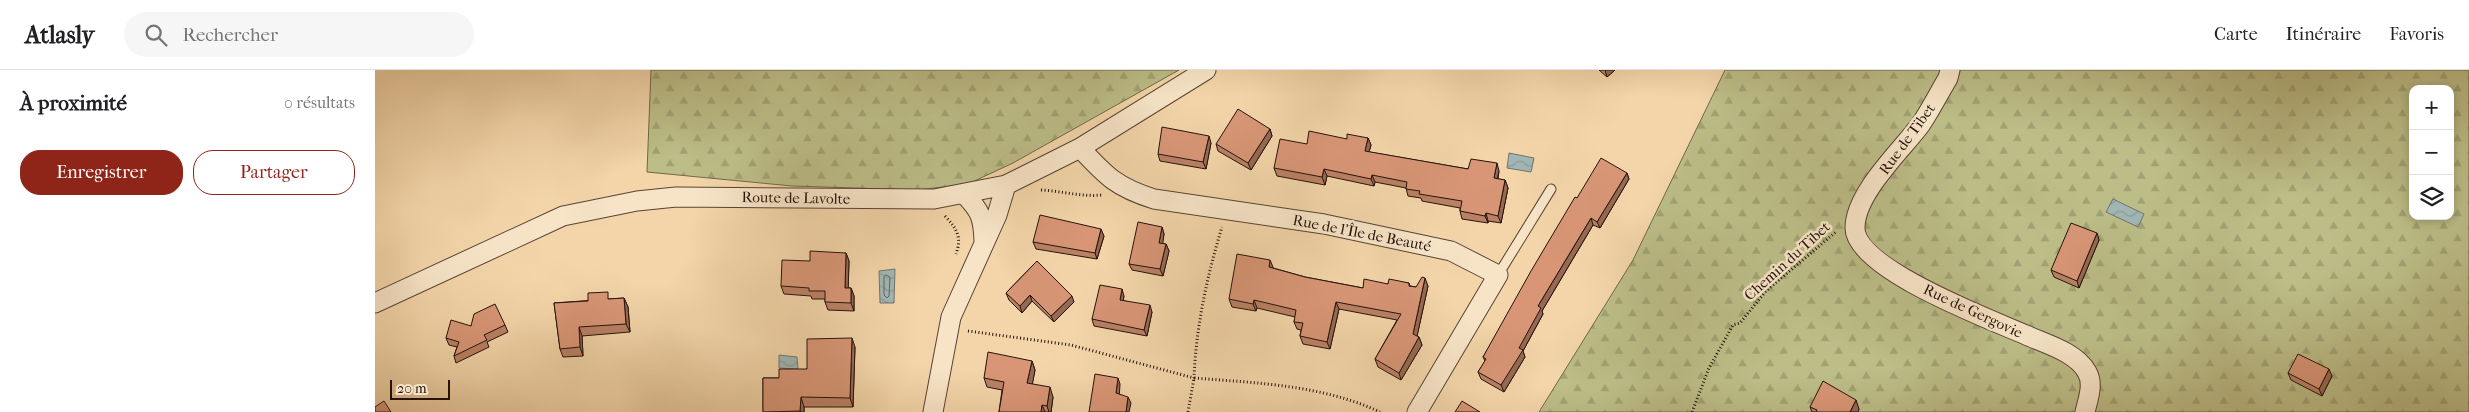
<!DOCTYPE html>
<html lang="fr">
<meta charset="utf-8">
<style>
:root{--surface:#fff;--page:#f6f6f6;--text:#202124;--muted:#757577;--line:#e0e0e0;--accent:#8f2418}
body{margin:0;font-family:"IM FELL French Canon",serif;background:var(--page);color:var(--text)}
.controls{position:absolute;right:15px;top:15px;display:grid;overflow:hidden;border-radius:10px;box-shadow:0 2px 8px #0003}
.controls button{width:45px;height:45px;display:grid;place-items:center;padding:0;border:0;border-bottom:1px solid var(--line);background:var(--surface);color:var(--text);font:25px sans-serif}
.scale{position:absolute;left:15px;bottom:12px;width:60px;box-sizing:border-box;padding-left:5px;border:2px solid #25130c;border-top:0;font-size:14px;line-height:18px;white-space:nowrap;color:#25130c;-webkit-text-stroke:4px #f7e4c7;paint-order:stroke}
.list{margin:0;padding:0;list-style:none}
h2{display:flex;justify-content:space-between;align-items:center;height:65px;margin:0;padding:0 20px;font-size:21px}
h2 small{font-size:16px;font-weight:400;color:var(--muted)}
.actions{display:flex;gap:10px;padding:15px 20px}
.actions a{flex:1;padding:11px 0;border:1px solid var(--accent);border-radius:20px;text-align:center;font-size:18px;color:var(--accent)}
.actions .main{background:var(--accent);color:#fff}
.icon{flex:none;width:28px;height:28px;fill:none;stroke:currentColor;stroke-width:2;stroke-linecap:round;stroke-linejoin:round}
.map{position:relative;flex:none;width:2094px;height:342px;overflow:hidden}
header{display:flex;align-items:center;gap:30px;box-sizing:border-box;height:70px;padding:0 25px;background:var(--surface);border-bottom:1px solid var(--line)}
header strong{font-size:24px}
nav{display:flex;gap:28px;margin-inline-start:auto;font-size:18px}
.search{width:350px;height:45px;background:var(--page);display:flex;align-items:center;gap:12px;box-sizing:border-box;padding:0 18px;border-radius:28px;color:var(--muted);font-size:19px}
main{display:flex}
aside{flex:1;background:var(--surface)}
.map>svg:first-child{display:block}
.forest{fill:url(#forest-firs);stroke:#70684a;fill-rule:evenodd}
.water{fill:url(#water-waves);stroke:#6f7571}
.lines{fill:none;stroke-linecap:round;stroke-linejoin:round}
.shore{stroke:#636460;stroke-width:1}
.lane-casing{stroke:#584433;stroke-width:11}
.street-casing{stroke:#584433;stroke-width:21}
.path{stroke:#25130c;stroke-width:3;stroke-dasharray:1 2.5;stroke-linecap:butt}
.lane{stroke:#f7e4c7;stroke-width:9}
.street{stroke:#f7e4c7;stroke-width:19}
.wall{fill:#ba8165;stroke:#25130c}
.shaded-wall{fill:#976953;stroke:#25130c}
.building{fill:#d89676;stroke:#25130c}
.labels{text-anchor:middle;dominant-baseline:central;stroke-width:5;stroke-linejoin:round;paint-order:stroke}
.street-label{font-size:15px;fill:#25130c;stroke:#f7e4c7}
</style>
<header>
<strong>Atlasly</strong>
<div class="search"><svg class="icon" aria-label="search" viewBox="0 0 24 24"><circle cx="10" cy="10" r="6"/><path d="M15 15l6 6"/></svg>Rechercher</div>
<nav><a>Carte</a><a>Itinéraire</a><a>Favoris</a></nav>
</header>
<main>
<aside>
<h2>À proximité<small>0 résultats</small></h2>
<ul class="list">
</ul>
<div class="actions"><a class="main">Enregistrer</a><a>Partager</a></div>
</aside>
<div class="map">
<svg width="2094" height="342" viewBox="0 0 2094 342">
<defs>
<pattern id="forest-firs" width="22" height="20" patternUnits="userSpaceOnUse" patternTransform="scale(1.25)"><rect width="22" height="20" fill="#bcbd87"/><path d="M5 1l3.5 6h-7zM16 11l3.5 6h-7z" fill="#a1a273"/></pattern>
<pattern id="water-waves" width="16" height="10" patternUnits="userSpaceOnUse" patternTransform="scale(1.25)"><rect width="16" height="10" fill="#a1b6b4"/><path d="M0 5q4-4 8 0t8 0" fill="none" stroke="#8a9c9a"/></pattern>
</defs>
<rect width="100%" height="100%" fill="#f3d5a9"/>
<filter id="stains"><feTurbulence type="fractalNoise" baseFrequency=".004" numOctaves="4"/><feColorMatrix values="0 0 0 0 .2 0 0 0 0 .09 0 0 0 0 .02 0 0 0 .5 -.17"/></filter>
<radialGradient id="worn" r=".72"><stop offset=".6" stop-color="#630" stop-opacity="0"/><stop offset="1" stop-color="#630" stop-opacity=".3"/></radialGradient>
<path class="forest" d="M276 0H804L638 93 593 114 542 120 417 116 272 102Z
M1350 0H2094V342H1164L1258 190ZM2038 19H2075V146H2038Z"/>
<path class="water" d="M1134 83 1159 88 1156 102 1132 98Z
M1738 129 1769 144 1763 157 1731 142Z
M520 199 519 233H505L504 201Z
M404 285 422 287 423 299 404 298Z"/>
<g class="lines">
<path class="shore" d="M511 205 515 207 514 226 512 228 509 225V207Z"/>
<g class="lane-casing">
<path id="lane" d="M1123 205 1176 119"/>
</g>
<g class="street-casing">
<path id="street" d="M1575 0 1573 8C1564 23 1556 39 1546 54 1526 81 1480 123 1480 158 1480 199 1617 250 1651 265 1671 274 1701 282 1712 302 1719 314 1713 329 1710 342
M705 78C731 106 741 117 779 129L949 154 1076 181 1123 205 1042 342
M589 124C606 141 608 148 609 171
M0 233 188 146 262 131 301 127 559 129 631 115 705 78 831 0
M558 342 576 247 622 145 631 115"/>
</g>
<path class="path" d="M666 120C687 121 706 127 727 125
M570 146C582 159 587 167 581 184
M593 261 696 275 819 308C821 257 832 206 847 157
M813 342 819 308C883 313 947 315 1005 342
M1317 342 1334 298 1358 255 1365 253 1391 221 1462 161"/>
<use href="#lane" class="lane"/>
<use href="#street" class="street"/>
</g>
<path class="wall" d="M1224 0H1240L1232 7Z
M895 59 897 66 876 100 843 81 841 74Z
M993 68 996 75 994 82 1093 99 1124 101 1123 109 1130 110 1133 118 1126 153 1113 151V153L1087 149 1085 141V138L1047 131 1046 128 1033 126 1031 118 1000 112 999 116 952 106 950 115 902 106 899 98 972 69Z
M836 73 831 99 785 91 783 84Z
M1252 103 1254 109 1225 158 1218 155 1167 241 1168 244 1148 281 1150 287 1129 322 1106 309 1103 302 1110 291 1108 287 1202 128Z
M787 157 789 164 787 174H791L794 181 788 206 757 200 754 194Z
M1722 163 1724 170 1704 218 1679 207 1676 200Z
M729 166 722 189 661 179 658 172Z
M471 183 474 191 473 218H476L479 226V241L453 240 450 232V229H437L436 226 409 224 406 216 435 191Z
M662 191 699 232 679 252 657 231 647 243 634 230 631 223Z
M898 198 930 207 988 218 1013 214 1034 213 1035 216 1041 217 1053 216 1042 266 1044 267 1047 275 1026 310 1003 297 1000 289 1022 250 964 239 955 279 928 274 925 266 926 260 922 259 919 252 920 247 882 238 881 241 857 237 854 229Z
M749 226 748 230 777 242 772 266 719 256 717 249Z
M249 228 253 237 255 262 207 266 208 286 188 287 185 279 179 233Z
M130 255 133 262 112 272 114 277 81 293 79 286 82 277 74 275 71 268 96 256Z
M480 277 478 337H429V342H388V308H404L432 299Z
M657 291 660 300 657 314 678 327 676 342H624L627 320 612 317 609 308Z
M1913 303 1957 306 1947 326 1916 310Z
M1435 337 1484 339 1483 342H1437Z"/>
<path class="shaded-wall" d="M1230 0H1240L1232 7Z
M895 59 897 66 876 100 873 93Z
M834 66 836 73 831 99 828 92Z
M993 68 996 75 992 89 990 81Z
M1122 93 1124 101 1121 115 1119 108Z
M949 99 952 106 950 115 947 107Z
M1252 103 1254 109 1225 158 1222 152Z
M997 105 1000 112 999 116 996 109Z
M1130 110 1133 118 1126 153 1123 146Z
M1111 143 1113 151V153L1110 146Z
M1216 148 1218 155 1167 241 1168 244 1148 281 1150 287 1129 322 1126 315 1163 236Z
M787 157 789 164 787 180 784 173Z
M726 159 729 166 722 189 720 183Z
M1722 163 1724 170 1704 218 1702 211Z
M791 174 794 181 788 206 785 199Z
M471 183 474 191 473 226 470 218Z
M895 190 898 197 897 205 894 197Z
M1050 208 1053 216 1041 271 1038 264Z
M476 218 479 226V241L476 233Z
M747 219 749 226 747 237 745 230Z
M655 225 657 231 647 243 645 236Z
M697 226 699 232 679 252 676 246Z
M249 228 253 237 255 262 251 254Z
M879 230 882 238 881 241 878 234Z
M961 232 964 239 955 279 952 272Z
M775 235 777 242 772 266 769 260Z
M204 257 207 266 208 286 205 277Z
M1044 267 1047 275 1026 310 1024 303Z
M477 268 480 277 478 337 475 328Z
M657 291 660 300 656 322 652 313Z
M1954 299 1957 306 1947 326 1944 319Z
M743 308 745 314 744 330 741 323Z
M675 317 678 327 676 342H674L672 336Z
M426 327 429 337V342H426L425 341Z
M753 327 756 333 754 342H751Z
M1481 330 1484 339 1483 342H1475Z
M667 335 670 342H666Z"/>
<path class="building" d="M863 39 895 59 873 93 841 74Z
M787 57 834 66 828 92 783 84Z
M934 61 972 69V64L993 68 990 81 1093 99 1096 89 1122 93 1119 108 1130 110 1123 146 1111 143 1110 146 1085 141 1087 131 1044 124 1045 121 1031 119 1032 112 997 105 996 109 949 99 947 107 899 98 905 69 932 74Z
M1226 88 1252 103 1222 152 1216 148 1163 236 1166 238 1144 278 1148 280 1126 315 1103 302 1111 289 1108 287 1156 201 1200 127 1202 128Z
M665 145 726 159 720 183 658 172Z
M763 152 787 157 784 173 791 174 785 199 754 194Z
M1696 153 1722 163 1702 211 1676 200Z
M435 181 471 183 470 218H476V233L450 232V221H434V218L406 216 407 190 435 191Z
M862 184 895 190 894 197 930 207 988 218 989 209 1013 214 1014 209 1034 213V216L1041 217 1047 207 1050 208 1038 264 1044 267 1024 303 1000 289 1026 244 961 232 952 272 925 266 928 253 919 252 921 240 879 230 878 234 854 229Z
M662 191 697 226 676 246 655 225 645 236 631 223Z
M725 215 747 219 745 230 775 235 769 260 717 249Z
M233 222V229L249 228 251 254 204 257 205 277 185 279 179 233 213 231V223Z
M120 234 130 255 109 265 112 270 79 286 84 272 71 268 76 250 96 256 99 244Z
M477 268 475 328 426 327 425 341 388 342V308H404V299H432V269Z
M613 282 657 291 652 313 675 317 672 336 667 335 666 342H624L629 312 609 308Z
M1923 284 1954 299 1944 319 1913 303Z
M720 304 743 308 741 323 753 327 751 342H714Z
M1448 311 1481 330 1475 342H1441L1442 340 1435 337Z
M9 331 16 342H0V337Z
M1087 331 1105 342H1080Z"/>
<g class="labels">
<g class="street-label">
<text transform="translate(1532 69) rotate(-54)">Rue de Tibet</text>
<text transform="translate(421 128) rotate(1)">Route de Lavolte</text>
<text transform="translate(987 163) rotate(11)">Rue de l'Île de Beauté</text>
<text transform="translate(1412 191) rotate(-42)">Chemin du Tibet</text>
<text transform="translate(1598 241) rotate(25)">Rue de Gergovie</text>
</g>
</g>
<rect width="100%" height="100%" filter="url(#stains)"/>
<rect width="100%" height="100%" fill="url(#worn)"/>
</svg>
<div class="controls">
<button>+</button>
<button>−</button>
<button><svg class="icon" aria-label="layers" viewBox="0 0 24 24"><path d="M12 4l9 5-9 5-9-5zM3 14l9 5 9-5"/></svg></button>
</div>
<div class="scale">20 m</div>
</div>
</main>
